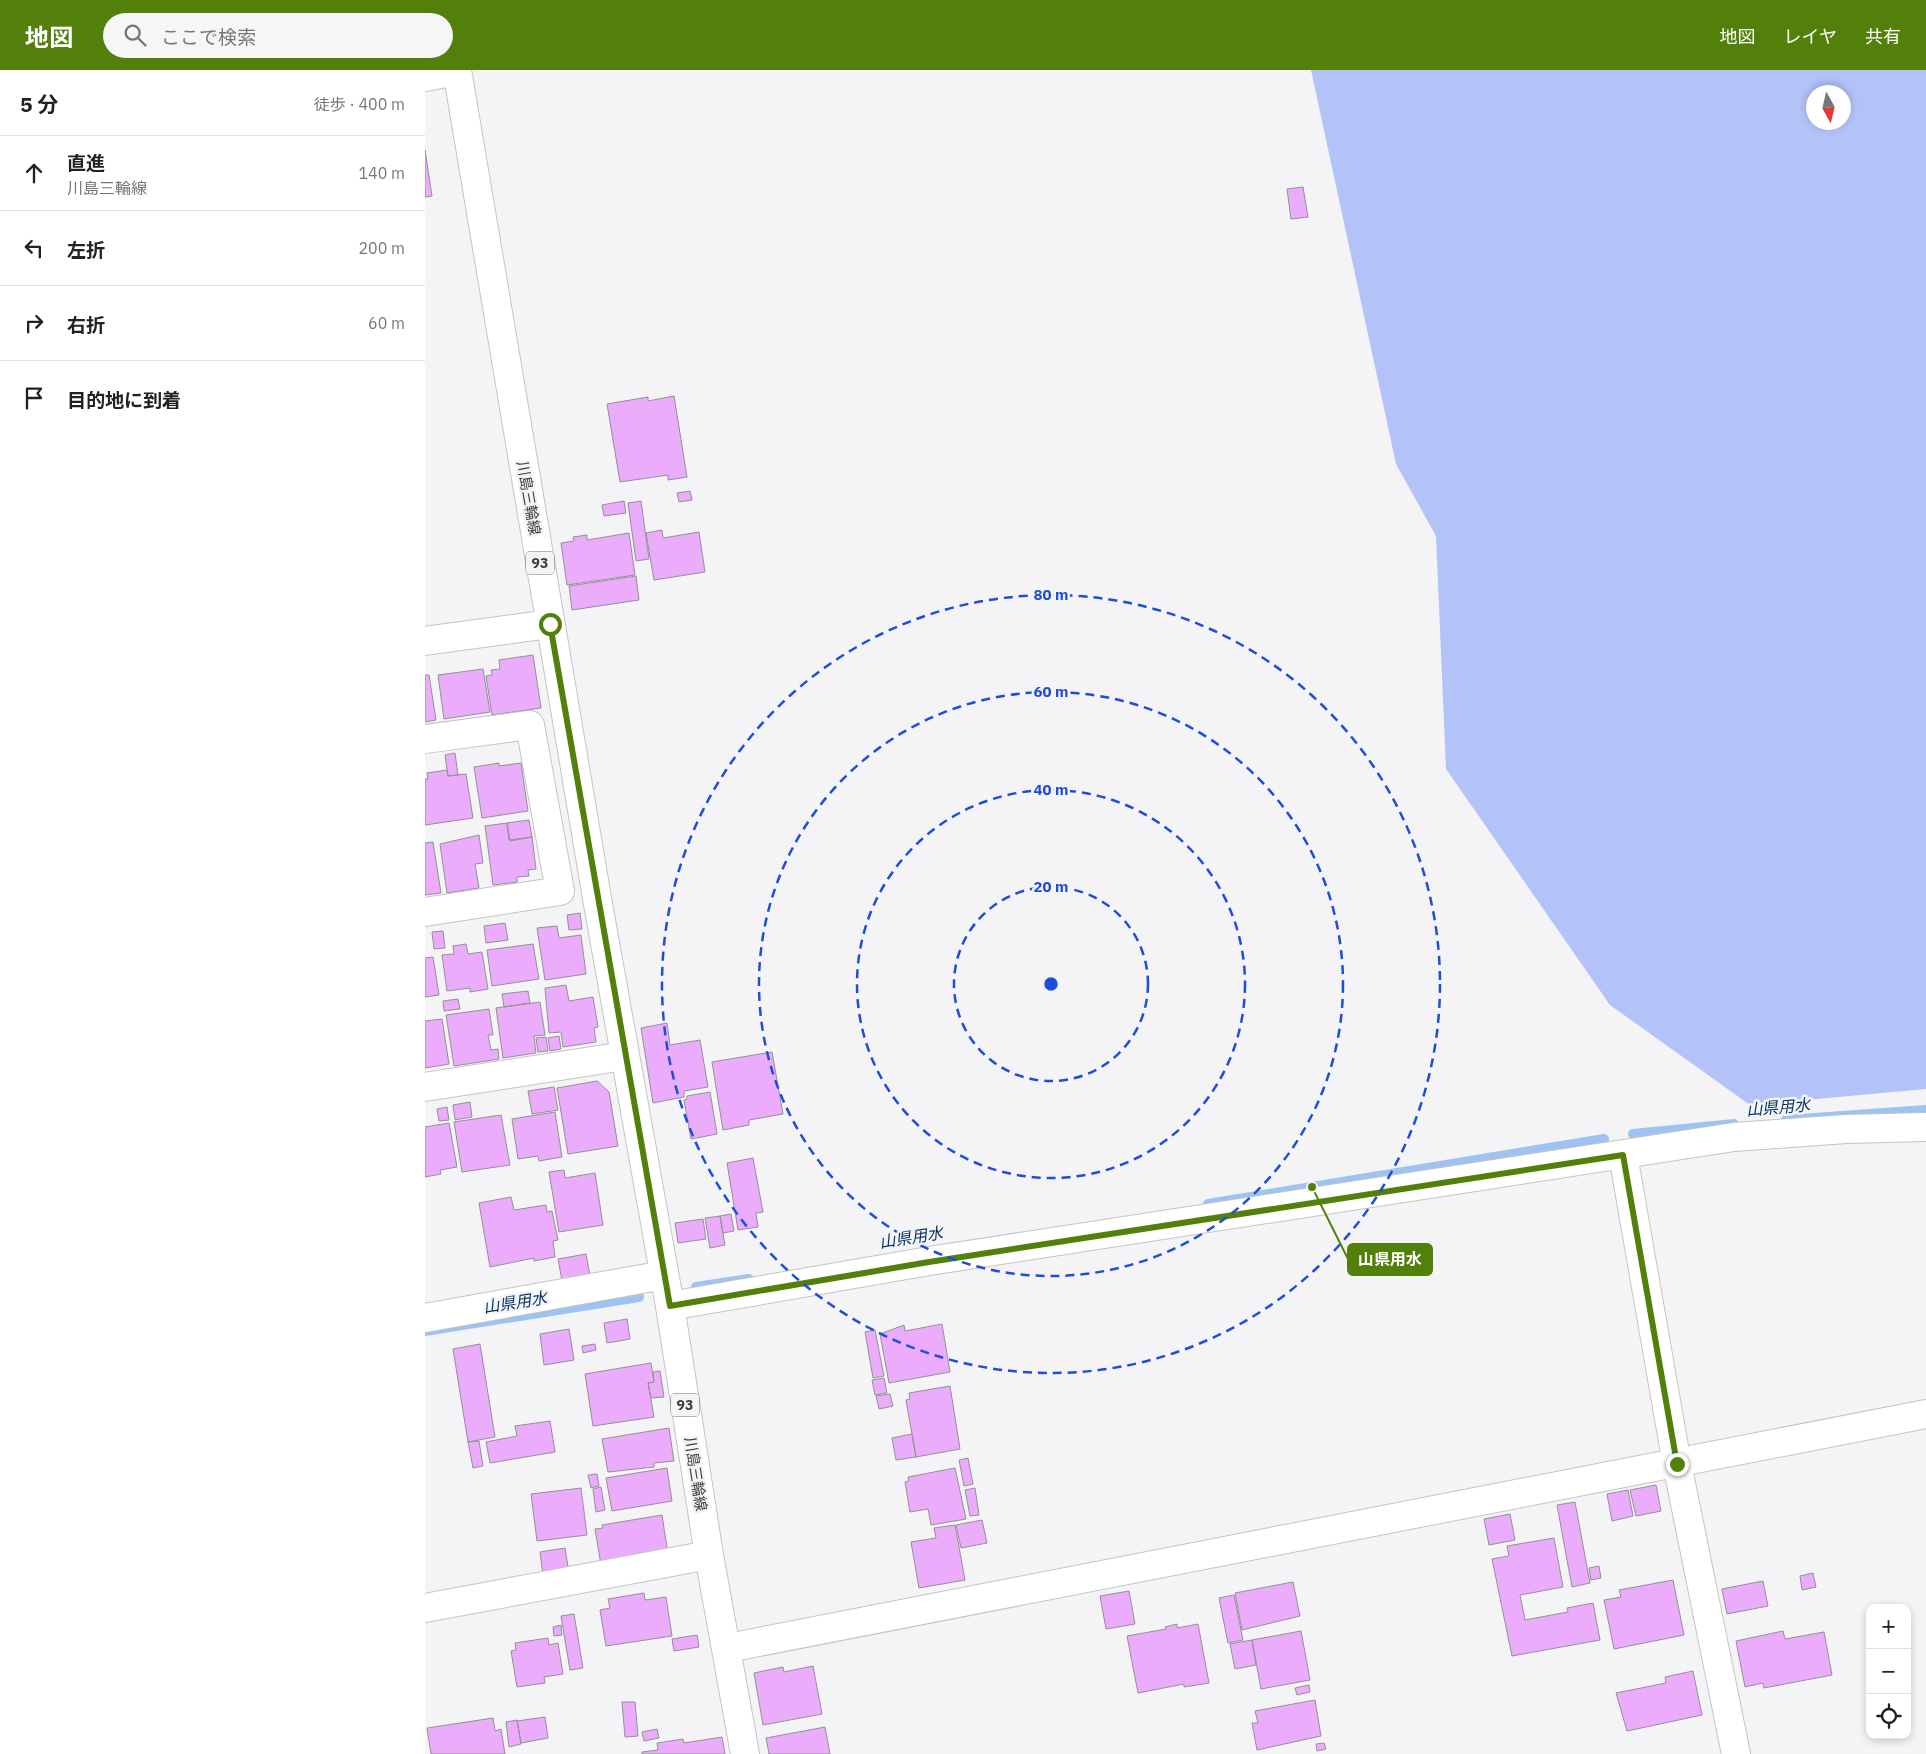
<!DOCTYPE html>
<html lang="ja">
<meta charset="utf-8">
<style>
:root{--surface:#fff;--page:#f6f6f6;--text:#222;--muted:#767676;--line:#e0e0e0;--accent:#52800b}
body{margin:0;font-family:"IBM Plex Sans","Noto Sans JP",sans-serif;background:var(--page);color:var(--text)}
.controls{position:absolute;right:15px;bottom:15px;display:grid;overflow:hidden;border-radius:10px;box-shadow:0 2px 8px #0003}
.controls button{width:45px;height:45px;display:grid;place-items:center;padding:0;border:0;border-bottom:1px solid var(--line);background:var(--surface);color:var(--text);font:25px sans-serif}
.compass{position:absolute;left:1381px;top:15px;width:45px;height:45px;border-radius:50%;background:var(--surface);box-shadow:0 2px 8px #0003;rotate:172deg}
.stop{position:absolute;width:15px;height:15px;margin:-11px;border:4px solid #52800b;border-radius:50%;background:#fff}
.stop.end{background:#52800b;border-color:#fff;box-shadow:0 1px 5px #0008}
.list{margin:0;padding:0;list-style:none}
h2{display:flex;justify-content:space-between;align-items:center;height:65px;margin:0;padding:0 20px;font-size:21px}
h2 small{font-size:16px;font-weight:400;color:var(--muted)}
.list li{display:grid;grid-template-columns:32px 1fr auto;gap:15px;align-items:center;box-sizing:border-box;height:75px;padding:0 20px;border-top:1px solid var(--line)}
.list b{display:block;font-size:19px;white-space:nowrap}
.list p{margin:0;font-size:16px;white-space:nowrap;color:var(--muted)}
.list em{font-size:16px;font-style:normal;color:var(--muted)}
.icon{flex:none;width:28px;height:28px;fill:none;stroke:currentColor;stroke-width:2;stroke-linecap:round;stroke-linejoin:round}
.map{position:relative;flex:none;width:1501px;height:1684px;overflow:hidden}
header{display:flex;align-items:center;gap:30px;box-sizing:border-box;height:70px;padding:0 25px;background:var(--accent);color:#fff}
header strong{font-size:24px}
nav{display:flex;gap:28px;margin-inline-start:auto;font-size:18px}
.search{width:350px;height:45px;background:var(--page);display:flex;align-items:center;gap:12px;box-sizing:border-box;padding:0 18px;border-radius:28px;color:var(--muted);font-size:19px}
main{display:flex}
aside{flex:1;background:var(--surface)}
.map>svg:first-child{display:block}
.forest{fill:#b3c2f7;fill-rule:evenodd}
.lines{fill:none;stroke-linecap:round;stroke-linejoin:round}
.stream{stroke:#9ec3f1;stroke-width:10}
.building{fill:#ecacfc;stroke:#929193}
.street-casing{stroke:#c3c4c6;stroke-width:30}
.primary-casing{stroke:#c3c4c6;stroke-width:30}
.street{stroke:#fff;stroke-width:28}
.primary{stroke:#fff;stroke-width:28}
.route{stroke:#52800b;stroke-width:6}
.ring{fill:none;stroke:#1d4ed8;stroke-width:2.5;stroke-dasharray:9 6}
.labels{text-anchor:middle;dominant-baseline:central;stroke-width:5;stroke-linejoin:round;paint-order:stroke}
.shield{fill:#f4f4f7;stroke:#727374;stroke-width:1}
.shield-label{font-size:14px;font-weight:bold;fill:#3b3c3c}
.street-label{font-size:15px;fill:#3b3c3c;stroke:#f4f4f7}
.water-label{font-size:16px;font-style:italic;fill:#03315f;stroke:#f4f4f7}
.centre{fill:#1d4ed8;stroke:#f4f4f7;stroke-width:2.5}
.ring-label{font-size:15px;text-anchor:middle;font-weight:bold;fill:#1d4ed8;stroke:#f4f4f7;stroke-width:5;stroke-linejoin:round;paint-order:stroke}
.leader{fill:none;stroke:#52800b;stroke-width:2}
.callout-dot{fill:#52800b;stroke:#f4f4f7;stroke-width:2}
.callout{fill:#52800b;stroke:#52800b;stroke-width:2}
.callout-label{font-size:16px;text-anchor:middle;font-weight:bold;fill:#fff}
</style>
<header>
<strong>地図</strong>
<div class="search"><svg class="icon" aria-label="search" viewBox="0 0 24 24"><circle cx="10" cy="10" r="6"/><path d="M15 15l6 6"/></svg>ここで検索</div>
<nav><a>地図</a><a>レイヤ</a><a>共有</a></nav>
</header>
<main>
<aside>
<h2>5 分<small>徒歩 · 400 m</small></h2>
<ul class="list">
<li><svg class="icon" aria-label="ahead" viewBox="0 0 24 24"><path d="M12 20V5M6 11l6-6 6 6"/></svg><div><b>直進</b><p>川島三輪線</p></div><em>140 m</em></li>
<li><svg class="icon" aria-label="left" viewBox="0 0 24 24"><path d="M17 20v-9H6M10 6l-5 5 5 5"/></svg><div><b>左折</b></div><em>200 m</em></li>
<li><svg class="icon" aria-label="right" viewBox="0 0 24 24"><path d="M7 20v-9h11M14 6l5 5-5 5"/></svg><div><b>右折</b></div><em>60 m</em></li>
<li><svg class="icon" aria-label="arrive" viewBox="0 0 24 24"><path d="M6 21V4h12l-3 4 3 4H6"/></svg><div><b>目的地に到着</b></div></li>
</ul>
</aside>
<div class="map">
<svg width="1501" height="1684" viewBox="0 0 1501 1684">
<rect width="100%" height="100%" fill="#f4f4f7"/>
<path class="forest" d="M886 0H1501V1019L1325 1035 1185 935 1021 699 1011 466 971 394ZM1388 22H1418V52H1388Z"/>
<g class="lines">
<path class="stream" d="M1361 1050 1501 1040
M1208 1064 1309 1054
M783 1134 1179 1069
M271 1217 324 1209
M0 1261 214 1227"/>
</g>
<path class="building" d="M0 80 7 126 0 127Z
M878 117 883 147 866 149 862 119Z
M249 326 262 407 243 410V405L195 412 182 334 223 327V331Z
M265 421 267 430 254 432 252 423Z
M199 431 201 443 179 446 177 435Z
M216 431 224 489 211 491 203 433Z
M237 460 238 468 274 462 280 502 229 510 221 463Z
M204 463 210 505 142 515 136 473 149 471 148 467 162 465V470Z
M211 506 214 530 147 540 144 516Z
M108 585 116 638 67 645 61 606 67 605 66 600 75 599 74 590Z
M58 599 65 642 19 649 13 605Z
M0 605H4L11 650 0 652Z
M30 683 33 705 23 706 20 685Z
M74 693V696L96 693 103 741 57 748 49 697Z
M22 700 23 706 41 704 48 748 0 755V709H3L2 703Z
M104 750 107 767 84 770 82 753Z
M82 753 85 771 107 767 111 799 103 800 104 806 92 807V812L68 815 60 756Z
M54 765 58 793 50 794 54 818 22 823 15 774Z
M8 772 16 823 0 825V773Z
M155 843 157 859 144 860 142 845Z
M80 853 83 870 61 873 59 856Z
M132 856 134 868 156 865 161 904 120 910 112 858Z
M18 861 20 878 9 879 7 862Z
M41 874 43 884 57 882 63 919 45 922V918L22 921 17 885 29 884 28 876Z
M108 874 114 909 67 916 62 880Z
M8 887 14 925 0 927V888Z
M141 915 144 931 168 927 173 957 169 958 171 972 138 977 136 962 124 963 120 918Z
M103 921 105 933 79 937 77 924Z
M33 929 35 939 19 941 18 931Z
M115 932 120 965 109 966 111 983 78 988 71 938Z
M64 939 68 965H63L66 980 73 979 74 989 29 996 21 945Z
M17 949 24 994 0 998V951Z
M242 953 245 975 275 970 283 1017 259 1021V1027L228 1033 216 958Z
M134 966 136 979 125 981 123 968Z
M121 967 123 981 113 982 111 968Z
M347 982 358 1044 324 1050V1055L298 1060 287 992Z
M172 1011 184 1022 193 1076 143 1084 132 1018Z
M129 1017 133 1040 107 1044 103 1021Z
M285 1022 292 1064 266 1069 259 1030 262 1029V1026Z
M45 1032 47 1047 30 1050 28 1035Z
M22 1037 24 1050 14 1051 12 1039Z
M130 1042 137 1087 114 1091 113 1086 93 1089 87 1049Z
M76 1045 85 1095 37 1102 29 1052Z
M24 1053 32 1097 15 1100 16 1104 0 1107V1057Z
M328 1088 338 1142 331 1143 333 1157 313 1160 302 1093Z
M139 1100 140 1108 170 1103 178 1155 134 1162 124 1102Z
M86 1127 89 1140 121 1135 122 1142 127 1141 133 1170 128 1171 130 1187 109 1191V1188L65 1197 54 1133Z
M306 1144 309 1161 298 1163 295 1146Z
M295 1146 300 1175 285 1178 280 1148Z
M278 1149 281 1169 253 1173 250 1153Z
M161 1184 166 1211 138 1216 133 1189Z
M202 1249 205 1269 182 1273 179 1253Z
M517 1254 525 1302 464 1313 455 1264 479 1255 480 1261Z
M144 1259 149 1290 119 1295 115 1264Z
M450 1260 459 1306 448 1308 440 1262Z
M55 1274 70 1367 43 1372 28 1279Z
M170 1274 171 1280 158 1283 157 1276Z
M226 1293 229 1312 223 1313 229 1347 168 1356 160 1304Z
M235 1301 239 1327 226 1328 223 1313 229 1312 228 1302Z
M459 1308 462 1323 450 1325 447 1310Z
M525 1316 535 1379 491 1387 481 1330 485 1329 484 1323Z
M465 1324 468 1336 454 1339 451 1326Z
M125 1351 130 1382 65 1393 61 1372 92 1366 90 1356Z
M244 1358 249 1391 229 1393V1397L183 1402 177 1369Z
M487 1364 491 1387 471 1390 467 1368Z
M54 1371 58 1396 48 1398 43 1372Z
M543 1388 548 1414 539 1416 534 1390Z
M242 1398 247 1431 187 1441 181 1408Z
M530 1398 541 1449 506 1455 503 1439 485 1442 480 1412 484 1411 483 1407Z
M172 1404 174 1416 166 1418 163 1405Z
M1231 1415 1236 1441 1211 1446 1205 1420Z
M176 1417 180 1440 171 1442 168 1419Z
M156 1418 162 1465 112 1471 106 1424Z
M550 1418 554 1445 545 1446 540 1420Z
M1203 1420 1208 1446 1187 1451 1182 1424Z
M1150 1432 1165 1513 1147 1517 1132 1435Z
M1085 1444 1090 1470 1064 1475 1059 1449Z
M237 1445 243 1484 176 1495 170 1459 178 1458 177 1455Z
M557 1450 562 1473 536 1478 531 1455Z
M530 1455 540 1510 494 1518 486 1472 511 1468 509 1458Z
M1129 1468 1138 1517 1095 1525 1100 1550 1143 1542 1142 1538 1168 1533 1175 1570 1087 1586 1067 1489 1084 1486 1082 1476Z
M140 1478 144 1503 118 1506 115 1482Z
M1174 1496 1176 1508 1166 1510 1164 1498Z
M1388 1503 1391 1517 1377 1520 1375 1506Z
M1248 1510 1259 1565 1189 1579 1179 1530 1196 1527 1194 1520Z
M1338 1511 1343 1536 1302 1544 1297 1519Z
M868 1512 875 1546 817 1560 810 1523Z
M704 1521 710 1554 681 1559 675 1526Z
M219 1523 220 1530 241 1527 247 1566 181 1576 175 1540 185 1538 183 1529Z
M809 1525 818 1570 803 1573 794 1528Z
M149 1544 158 1598 145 1600 136 1546Z
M752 1554V1558L773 1554 784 1613 759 1617V1614L713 1623 702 1566 741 1559 740 1557Z
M136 1555 137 1565 129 1566 128 1557Z
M876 1561 885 1610 836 1619 827 1570Z
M1358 1561 1360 1569 1399 1562 1407 1605 1339 1618 1338 1613 1320 1617 1311 1571Z
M272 1565 274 1577 249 1581 247 1569Z
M123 1568 124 1575 133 1573 138 1604 119 1607 120 1613 92 1617 86 1581 91 1580 90 1573Z
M827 1570 831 1595 810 1599 805 1574Z
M388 1596 397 1644 338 1655 329 1603 358 1597 359 1602Z
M1268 1601 1277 1645 1202 1661 1191 1623 1241 1613 1240 1607Z
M884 1615 885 1622 872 1625 870 1618Z
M890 1630 896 1666 832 1680 827 1653H833L830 1641Z
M197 1632H210L213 1666 200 1667Z
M120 1647 123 1668 96 1673 92 1651Z
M68 1648 70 1661 76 1659 80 1684H6L2 1658Z
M92 1650 96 1674 84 1677 81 1652Z
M400 1657 405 1684H344L341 1668Z
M232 1659 234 1668 219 1671 217 1662Z
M297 1667 300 1684H217V1682L233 1680 232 1673 258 1669 259 1673Z
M899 1673 901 1679 892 1681 891 1674Z"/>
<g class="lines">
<g class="street-casing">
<path id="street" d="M0 7 32 1
M0 571 125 554
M0 669 105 655 135 821 0 842
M0 1017 199 986
M1198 1085 1252 1394 1311 1684
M245 1236 504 1191 1309 1067 1421 1059 1501 1057
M0 1248 239 1205
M0 1538 284 1485
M303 1578 1501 1344"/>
</g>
<g class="primary-casing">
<path id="primary" d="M32 0 173 834 245 1236 284 1485 320 1684"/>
</g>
<use href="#street" class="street"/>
<use href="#primary" class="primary"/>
</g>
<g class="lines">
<path class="route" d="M125 554 245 1236 504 1192 1198 1085 1252 1394"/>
</g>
<g class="ring">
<circle cx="626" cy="914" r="97"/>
<circle cx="626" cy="914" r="194"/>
<circle cx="626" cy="914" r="292"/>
<circle cx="626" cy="914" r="389"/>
</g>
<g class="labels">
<g class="shield">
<rect x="101" y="481.5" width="28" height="23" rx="4"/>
<rect x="246" y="1323.5" width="28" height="23" rx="4"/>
</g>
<g class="shield-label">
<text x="115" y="493">93</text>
<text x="260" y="1335">93</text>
</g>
<g class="street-label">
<text transform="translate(104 428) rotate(80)">川島三輪線</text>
<text transform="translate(271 1404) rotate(81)">川島三輪線</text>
</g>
<g class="water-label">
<text transform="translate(1353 1037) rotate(-5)">山県用水</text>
<text transform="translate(486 1167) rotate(-9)">山県用水</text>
<text transform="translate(90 1232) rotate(-9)">山県用水</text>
</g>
</g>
<circle cx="626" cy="914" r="8" class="centre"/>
<g class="ring-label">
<text x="626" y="530">80 m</text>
<text x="626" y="627">60 m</text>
<text x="626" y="725">40 m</text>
<text x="626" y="822">20 m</text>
</g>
<path class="leader" d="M887 1117L923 1189"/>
<circle class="callout-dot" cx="887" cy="1117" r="5"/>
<rect class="callout" x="923" y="1174" width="84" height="31" rx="5"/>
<g class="callout-label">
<text x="965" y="1195">山県用水</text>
</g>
</svg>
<div class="controls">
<button>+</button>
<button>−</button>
<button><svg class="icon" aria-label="locate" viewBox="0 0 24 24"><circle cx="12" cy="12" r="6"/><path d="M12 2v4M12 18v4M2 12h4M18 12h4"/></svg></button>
</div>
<svg class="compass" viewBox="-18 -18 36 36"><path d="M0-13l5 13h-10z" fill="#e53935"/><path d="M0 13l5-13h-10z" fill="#767676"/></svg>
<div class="stop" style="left:125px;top:554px"></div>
<div class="stop end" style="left:1252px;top:1394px"></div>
</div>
</main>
